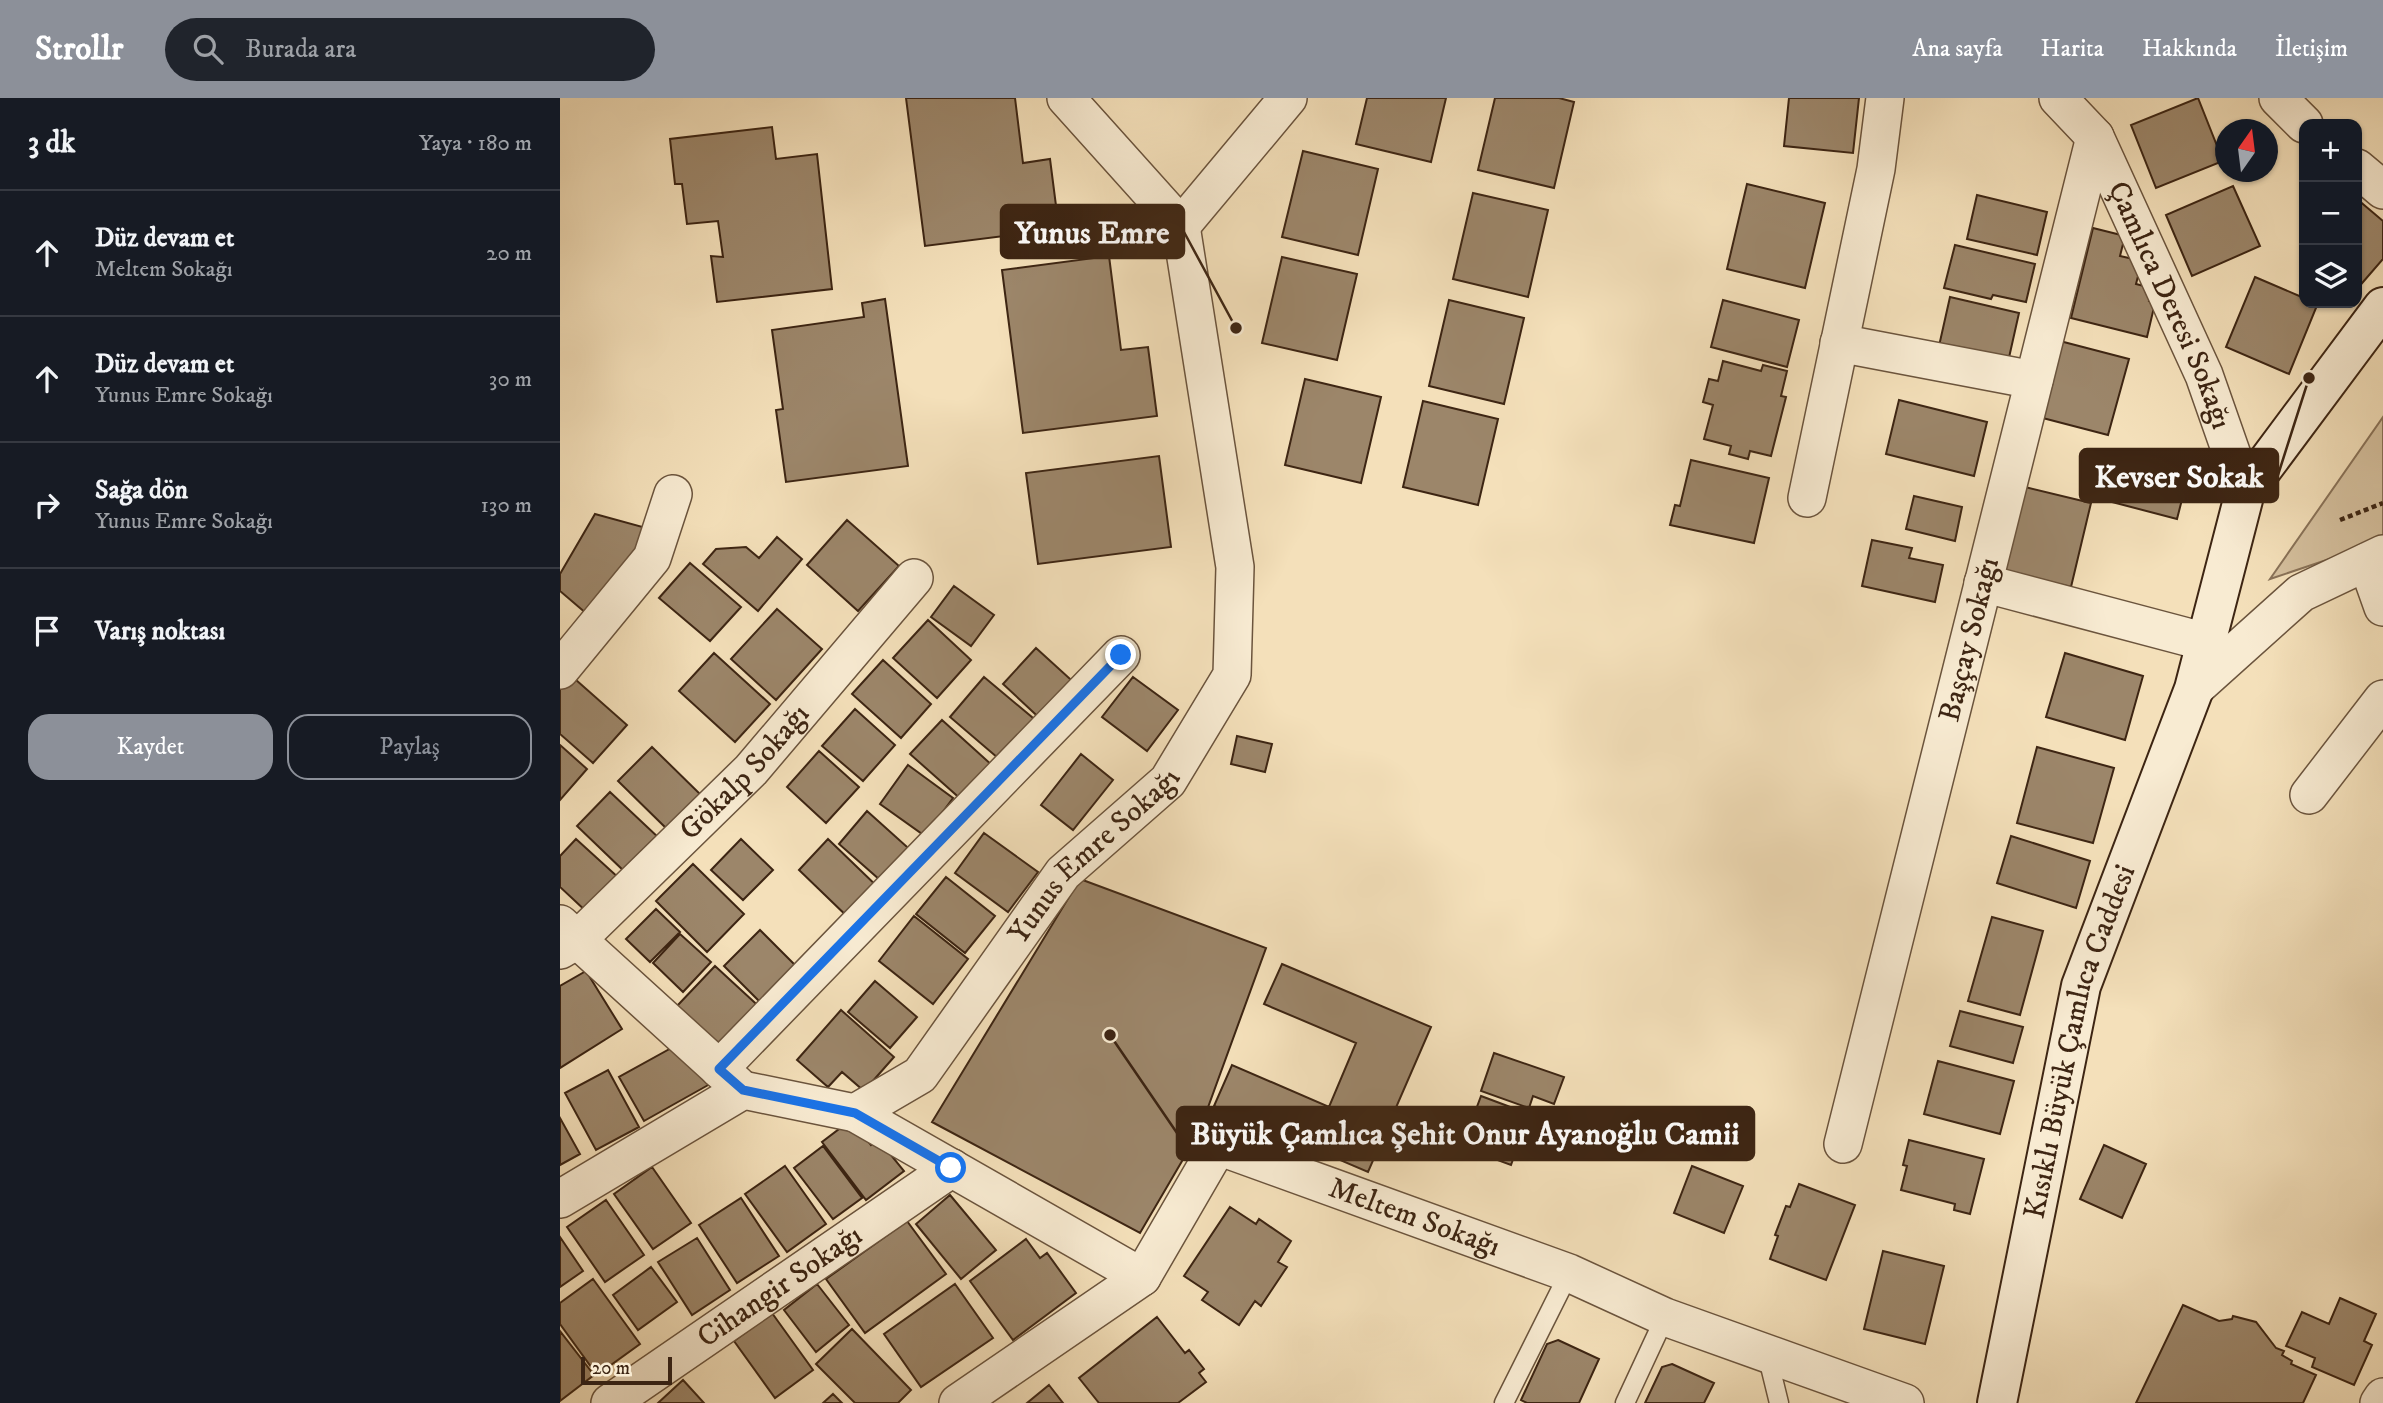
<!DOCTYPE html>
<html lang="tr">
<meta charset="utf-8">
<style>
:root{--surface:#171b24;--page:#20242c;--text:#f1f3f6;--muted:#9ea1a6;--line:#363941;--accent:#8c9099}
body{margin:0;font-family:"IM FELL DW Pica",serif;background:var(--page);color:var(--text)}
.controls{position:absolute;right:21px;top:21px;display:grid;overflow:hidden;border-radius:14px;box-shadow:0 2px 5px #0004}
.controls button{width:63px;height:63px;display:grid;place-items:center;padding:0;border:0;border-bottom:2px solid var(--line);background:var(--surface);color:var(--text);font:35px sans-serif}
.compass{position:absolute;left:1655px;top:21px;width:63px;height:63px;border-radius:50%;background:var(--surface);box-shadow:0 2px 5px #0004;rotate:14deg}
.scale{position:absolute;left:21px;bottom:18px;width:91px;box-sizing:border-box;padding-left:7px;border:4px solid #3d2513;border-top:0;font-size:19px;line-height:24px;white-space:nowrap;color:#3d2513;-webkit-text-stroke:5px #f8ebd2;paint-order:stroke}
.stop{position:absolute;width:21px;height:21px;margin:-16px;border:5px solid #1a73e8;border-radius:50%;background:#fff}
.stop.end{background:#1a73e8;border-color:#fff;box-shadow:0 2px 7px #0008}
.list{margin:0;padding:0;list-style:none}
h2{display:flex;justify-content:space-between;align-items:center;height:91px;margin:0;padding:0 28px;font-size:30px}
h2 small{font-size:23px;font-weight:400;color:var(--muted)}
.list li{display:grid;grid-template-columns:46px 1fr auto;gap:21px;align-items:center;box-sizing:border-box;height:126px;padding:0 28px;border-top:2px solid var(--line)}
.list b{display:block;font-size:26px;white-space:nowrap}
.list p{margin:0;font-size:23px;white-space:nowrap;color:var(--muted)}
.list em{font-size:23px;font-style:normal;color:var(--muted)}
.actions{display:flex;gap:14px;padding:21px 28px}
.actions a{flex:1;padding:16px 0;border:2px solid var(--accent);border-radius:21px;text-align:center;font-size:24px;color:var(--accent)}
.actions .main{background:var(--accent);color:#fff}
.icon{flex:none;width:38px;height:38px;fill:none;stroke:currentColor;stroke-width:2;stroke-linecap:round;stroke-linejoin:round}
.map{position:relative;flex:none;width:1823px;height:1305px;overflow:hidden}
header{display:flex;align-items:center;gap:42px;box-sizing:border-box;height:98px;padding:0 35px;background:var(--accent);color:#fff}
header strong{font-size:33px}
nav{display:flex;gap:38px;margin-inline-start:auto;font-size:24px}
.search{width:490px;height:63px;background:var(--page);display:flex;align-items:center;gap:18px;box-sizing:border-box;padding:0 24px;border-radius:38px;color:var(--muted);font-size:26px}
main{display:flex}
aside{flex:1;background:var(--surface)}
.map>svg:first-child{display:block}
.green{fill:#d5c09e;stroke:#897258;stroke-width:2}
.building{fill:#9c866a;stroke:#3d2513;stroke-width:2}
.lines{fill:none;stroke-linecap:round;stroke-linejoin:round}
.lane-casing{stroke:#6b543d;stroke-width:21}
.street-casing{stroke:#6b543d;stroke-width:40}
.secondary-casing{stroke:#3d2513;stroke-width:42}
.path{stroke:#3d2513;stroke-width:4.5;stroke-dasharray:5 3.5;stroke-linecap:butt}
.lane{stroke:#f8ebd2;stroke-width:18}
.street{stroke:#f8ebd2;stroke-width:37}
.secondary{stroke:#f8ebd2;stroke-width:38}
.route{stroke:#1a73e8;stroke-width:9}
.labels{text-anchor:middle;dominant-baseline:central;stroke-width:5;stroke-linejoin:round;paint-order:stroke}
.street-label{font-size:30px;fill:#3d2513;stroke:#f8ebd2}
.leader{fill:none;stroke:#3d2513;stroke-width:2.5}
.callout-dot{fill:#3d2513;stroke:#f8ebd2;stroke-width:2.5}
.callout{fill:#3d2513;stroke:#3d2513;stroke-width:2.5}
.callout-label{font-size:32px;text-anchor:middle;font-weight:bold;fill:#fff}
</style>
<header>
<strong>Strollr</strong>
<div class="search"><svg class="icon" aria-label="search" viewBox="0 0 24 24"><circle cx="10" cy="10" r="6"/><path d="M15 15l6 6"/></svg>Burada ara</div>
<nav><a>Ana sayfa</a><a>Harita</a><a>Hakkında</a><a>İletişim</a></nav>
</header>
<main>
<aside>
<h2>3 dk<small>Yaya · 180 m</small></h2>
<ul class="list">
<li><svg class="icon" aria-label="ahead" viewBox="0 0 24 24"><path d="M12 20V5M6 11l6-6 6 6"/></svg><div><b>Düz devam et</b><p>Meltem Sokağı</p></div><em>20 m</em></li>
<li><svg class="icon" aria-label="ahead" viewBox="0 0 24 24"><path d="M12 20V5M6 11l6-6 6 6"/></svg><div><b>Düz devam et</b><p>Yunus Emre Sokağı</p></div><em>30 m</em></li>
<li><svg class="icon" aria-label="right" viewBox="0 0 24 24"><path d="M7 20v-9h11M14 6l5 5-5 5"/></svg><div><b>Sağa dön</b><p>Yunus Emre Sokağı</p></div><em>130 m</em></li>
<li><svg class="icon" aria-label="arrive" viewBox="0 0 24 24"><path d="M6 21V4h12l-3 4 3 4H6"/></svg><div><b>Varış noktası</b></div></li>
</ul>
<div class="actions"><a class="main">Kaydet</a><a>Paylaş</a></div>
</aside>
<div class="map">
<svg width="1823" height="1305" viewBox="0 0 1823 1305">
<rect width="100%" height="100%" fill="#f4e0ba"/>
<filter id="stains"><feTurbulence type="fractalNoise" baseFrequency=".00286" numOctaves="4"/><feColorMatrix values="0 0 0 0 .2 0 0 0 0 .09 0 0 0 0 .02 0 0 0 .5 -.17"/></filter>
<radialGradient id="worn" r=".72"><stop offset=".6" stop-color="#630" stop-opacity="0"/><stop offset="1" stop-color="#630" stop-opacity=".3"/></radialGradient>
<path class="green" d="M1823 319V443L1710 481Z"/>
<path class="building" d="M346 0H455L463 65 490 61 499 131 365 148Z
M807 0H886L871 64 796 46Z
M935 0H999L1014 4 994 90 918 72Z
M1229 0H1299L1293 55 1224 48Z
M1638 0 1663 63 1596 90 1571 27Z
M212 29 216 61 257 56 272 191 157 204 151 158 163 159 158 123 127 126 122 86H115L110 41Z
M743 53 818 71 798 157 722 139Z
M1187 86 1265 105 1245 190 1167 171Z
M1673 88 1700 148 1632 178 1606 117Z
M913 95 988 112 968 199 893 181Z
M1417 97 1487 114 1477 157 1407 141Z
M1797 101 1823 123V161L1797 191Z
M1533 130 1565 138 1560 158 1582 163 1576 186 1592 190 1589 203 1595 205 1587 239 1511 220Z
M1395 147 1475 166 1466 204 1433 197 1431 201 1384 190Z
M549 158 561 252 588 249 597 318 463 335 442 172Z
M722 159 797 176 777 262 702 245Z
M1695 179 1744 200V205H1758L1729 276 1666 249Z
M1390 199 1459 215 1448 264 1379 248Z
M325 201 348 368 226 384 216 312 223 311 212 232 304 219 302 205Z
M889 202 964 220 944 306 869 288Z
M1163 202 1239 222 1227 269 1151 249Z
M1496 242 1569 261 1548 337 1475 318Z
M1163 263 1201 273 1203 267 1227 273 1221 298 1226 299 1211 358 1190 353 1188 361 1169 356 1171 348 1144 341 1153 307 1143 304 1149 281 1158 283Z
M745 281 821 299 801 385 725 367Z
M1339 302 1427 324 1414 378 1326 356Z
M863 303 938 321 918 407 843 389Z
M599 358 611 449 478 466 466 375Z
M1563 361 1628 378 1617 421 1552 404Z
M1131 362 1209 380 1194 445 1110 427 1115 407 1120 408Z
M1461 388 1531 405 1511 489 1441 472Z
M1354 398 1402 409 1395 443 1346 431Z
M35 416 90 431 34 522 0 493V476Z
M287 422 339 468 298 513 247 467Z
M217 439 242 461 198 513 143 466 156 451 186 449 199 460Z
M1312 442 1352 450 1349 460 1383 467 1375 504 1302 488Z
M130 465 181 509 150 543 99 500Z
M394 488 434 517 411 548 371 519Z
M217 511 262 551 216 602 171 561Z
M368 522 411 562 377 600 333 560Z
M476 550 520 590 487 627 443 586Z
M154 555 210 606 175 644 119 593Z
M1505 555 1583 578 1565 642 1486 619Z
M323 562 371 606 341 640 292 596Z
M7 574 67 627 33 665 0 636V582Z
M424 579 479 625 445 666 390 619Z
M573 579 618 612 587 653 542 619Z
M295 611 335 647 303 683 262 648Z
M382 622 434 669 403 703 350 656Z
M677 638 712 646 705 674 671 666Z
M0 647 27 671 0 702Z
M92 649 143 699 109 733 58 683Z
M1477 649 1554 670 1533 745 1457 725Z
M259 653 299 689 266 725 227 689Z
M521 656 553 682 513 732 481 707Z
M348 667 393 700 365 738 320 706Z
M50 694 100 741 66 775 17 728Z
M307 713 356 757 328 789 279 746Z
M424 735 478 774 448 814 395 775Z
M1451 738 1530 763 1516 810 1437 785Z
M16 741 60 781 28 815 0 789V758Z
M181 741 213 772 183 802 151 772Z
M268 741 324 795 294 825 239 772Z
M133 766 184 816 147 854 96 803Z
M386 779 435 818 405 855 356 816Z
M520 781 706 850 639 1034 580 1135 372 1024Z
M96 811 120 834 90 864 66 841Z
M354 818 408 861 373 906 319 863Z
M1432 819 1483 833 1460 917 1408 903Z
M200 832 242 874 206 910 164 868Z
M120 836 151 864 123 894 93 865Z
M722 866 871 929 808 1074 654 1008 672 967 769 1009 796 945 704 906Z
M155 868 205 914 168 954 117 908Z
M26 873 62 931 0 970V888Z
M315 883 357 919 330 950 288 914Z
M281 912 334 959 304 993 282 974 268 989 237 962Z
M1400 913 1463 929 1453 965 1390 948Z
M124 943 150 986 84 1023 59 979Z
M934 955 1004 979 994 1006 973 998 969 1010 921 993Z
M1378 963 1454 983 1440 1036 1364 1016Z
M48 972 79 1029 36 1052 5 995Z
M921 998 969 1016 951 1067 902 1049Z
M0 1020 20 1056 0 1067Z
M291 1022 311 1047 318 1041 344 1073 306 1102 262 1044Z
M1349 1042 1424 1061 1410 1116 1394 1112 1395 1106 1341 1092 1347 1068 1343 1067Z
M1544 1047 1586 1066 1562 1120 1520 1101Z
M263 1048 302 1100 273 1121 234 1070Z
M225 1068 266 1126 227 1154 185 1096Z
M1132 1068 1183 1088 1164 1135 1114 1115Z
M92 1069 131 1125 93 1151 54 1096Z
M1239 1086 1295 1107 1266 1182 1210 1161 1218 1138 1215 1137 1226 1108 1230 1109Z
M390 1097 436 1152 401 1181 356 1126Z
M181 1100 219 1158 177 1185 139 1127Z
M46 1102 84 1157 45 1184 7 1129Z
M670 1109 696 1126 699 1121 731 1143 718 1164 727 1169 701 1208 695 1203 679 1227 642 1202 648 1194 624 1178Z
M347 1123 386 1176 305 1235 266 1181Z
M0 1139 23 1173 0 1189Z
M137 1140 170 1192 132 1217 98 1164Z
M466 1141 480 1160 487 1155 516 1195 453 1242 410 1183Z
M1323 1153 1384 1168 1365 1246 1304 1231Z
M91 1169 117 1204 78 1232 53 1197Z
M33 1181 80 1246 37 1277 0 1226V1205Z
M257 1186 289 1227 256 1254 224 1212Z
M395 1186 433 1240 361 1289 324 1236Z
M1780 1200 1816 1216 1804 1243 1812 1247 1794 1287 1752 1269 1755 1260 1726 1248 1742 1214 1769 1226Z
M1623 1207 1659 1223 1672 1221 1673 1218 1696 1224 1716 1250 1724 1253 1722 1257 1732 1263 1731 1266 1756 1277 1743 1305H1576Z
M212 1215 253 1272 215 1300 174 1243Z
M597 1219 625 1255 629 1252 644 1271 639 1275 646 1284 618 1305H539L519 1280Z
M292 1231 351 1292 338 1305H295L256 1266Z
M0 1233 34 1277 0 1303Z
M998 1242 1039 1261 1019 1305H967L961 1302 987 1246Z
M1112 1266 1154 1285 1144 1305H1085L1102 1269Z
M123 1282 144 1305H98Z
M489 1287 503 1305H467Z
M273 1296 282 1305H263Z"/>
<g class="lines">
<g class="lane-casing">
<path id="lane" d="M1207 1256 1219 1305
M944 1305 1009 1175
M1065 1305 1105 1219"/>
</g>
<g class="street-casing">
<g id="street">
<path d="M506 0 621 128"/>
<path id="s1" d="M1498 0 1535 39 1644 277 1685 394"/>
<path d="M1718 0 1744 26"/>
<path d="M1797 70 1823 92"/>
<path d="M621 128 728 0"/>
<path d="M1279 245 1474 282"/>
<path d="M1247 400 1316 71 1325 0"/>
<path d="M1807 464 1823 509"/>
<path d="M1423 485 1646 544"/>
<path d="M0 572 92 460 113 396"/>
<path d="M1634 591 1741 495 1823 456"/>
<path d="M1749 697 1823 601"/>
<path d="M0 826 177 987"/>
<path id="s2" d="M0 852 17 842 191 672 354 480"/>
<path d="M159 971 561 557"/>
<path id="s3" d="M295 1015 582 1179 658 1048 1009 1175 1105 1219 1345 1305"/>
<path id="s4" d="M1283 1046 1535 39"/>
<path id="s5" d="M0 1101 183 992 295 1015 360 977 503 775 608 683 672 577 675 469 621 128"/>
<path id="s6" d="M50 1305 392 1070"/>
<path d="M398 1305 582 1179"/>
<path d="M1819 1305 1823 1299"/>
</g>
</g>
<g class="secondary-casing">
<g id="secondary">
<path id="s7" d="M1437 1305 1521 888 1634 591 1685 394 1823 209"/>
</g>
</g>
<path class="path" d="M1780 422 1823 405"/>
<use href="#lane" class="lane"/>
<use href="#street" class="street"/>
<use href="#secondary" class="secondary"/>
</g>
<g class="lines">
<path class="route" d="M391 1070 295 1015 183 992 159 971 561 557"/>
</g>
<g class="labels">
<g class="street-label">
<text stroke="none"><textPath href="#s1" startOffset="238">Çamlıca Deresi Sokağı</textPath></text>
<text stroke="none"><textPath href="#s4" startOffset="520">Başçay Sokağı</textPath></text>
<text stroke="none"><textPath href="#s2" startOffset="257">Gökalp Sokağı</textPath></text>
<text stroke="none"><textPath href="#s5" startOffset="684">Yunus Emre Sokağı</textPath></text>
<text stroke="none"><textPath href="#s7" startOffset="371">Kısıklı Büyük Çamlıca Caddesi</textPath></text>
<text stroke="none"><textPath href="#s3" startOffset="691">Meltem Sokağı</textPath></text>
<text stroke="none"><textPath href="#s6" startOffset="206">Cihangir Sokağı</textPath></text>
</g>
</g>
<path class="leader" d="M676 230L624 134M1749 280L1718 377M550 937L617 1035"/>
<g class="callout-dot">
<circle cx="676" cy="230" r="7"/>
<circle cx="1749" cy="280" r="7"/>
<circle cx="550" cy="937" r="7"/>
</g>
<g class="callout">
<rect x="441" y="107" width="183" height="53" rx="7"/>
<rect x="1520" y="351" width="198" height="53" rx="7"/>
<rect x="617" y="1009" width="577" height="53" rx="7"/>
</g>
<g class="callout-label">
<text x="532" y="145">Yunus Emre</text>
<text x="1619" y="389">Kevser Sokak</text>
<text x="905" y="1046">Büyük Çamlıca Şehit Onur Ayanoğlu Camii</text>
</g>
<rect width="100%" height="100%" filter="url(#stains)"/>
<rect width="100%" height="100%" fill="url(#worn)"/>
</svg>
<div class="controls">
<button>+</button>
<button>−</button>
<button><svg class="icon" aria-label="layers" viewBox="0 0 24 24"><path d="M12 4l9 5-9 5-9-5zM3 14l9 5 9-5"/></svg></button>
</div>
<svg class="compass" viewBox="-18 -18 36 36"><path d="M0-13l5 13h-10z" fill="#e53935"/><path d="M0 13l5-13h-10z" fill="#9ea1a6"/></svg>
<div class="scale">20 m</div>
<div class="stop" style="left:391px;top:1070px"></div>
<div class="stop end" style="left:561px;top:557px"></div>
</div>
</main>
